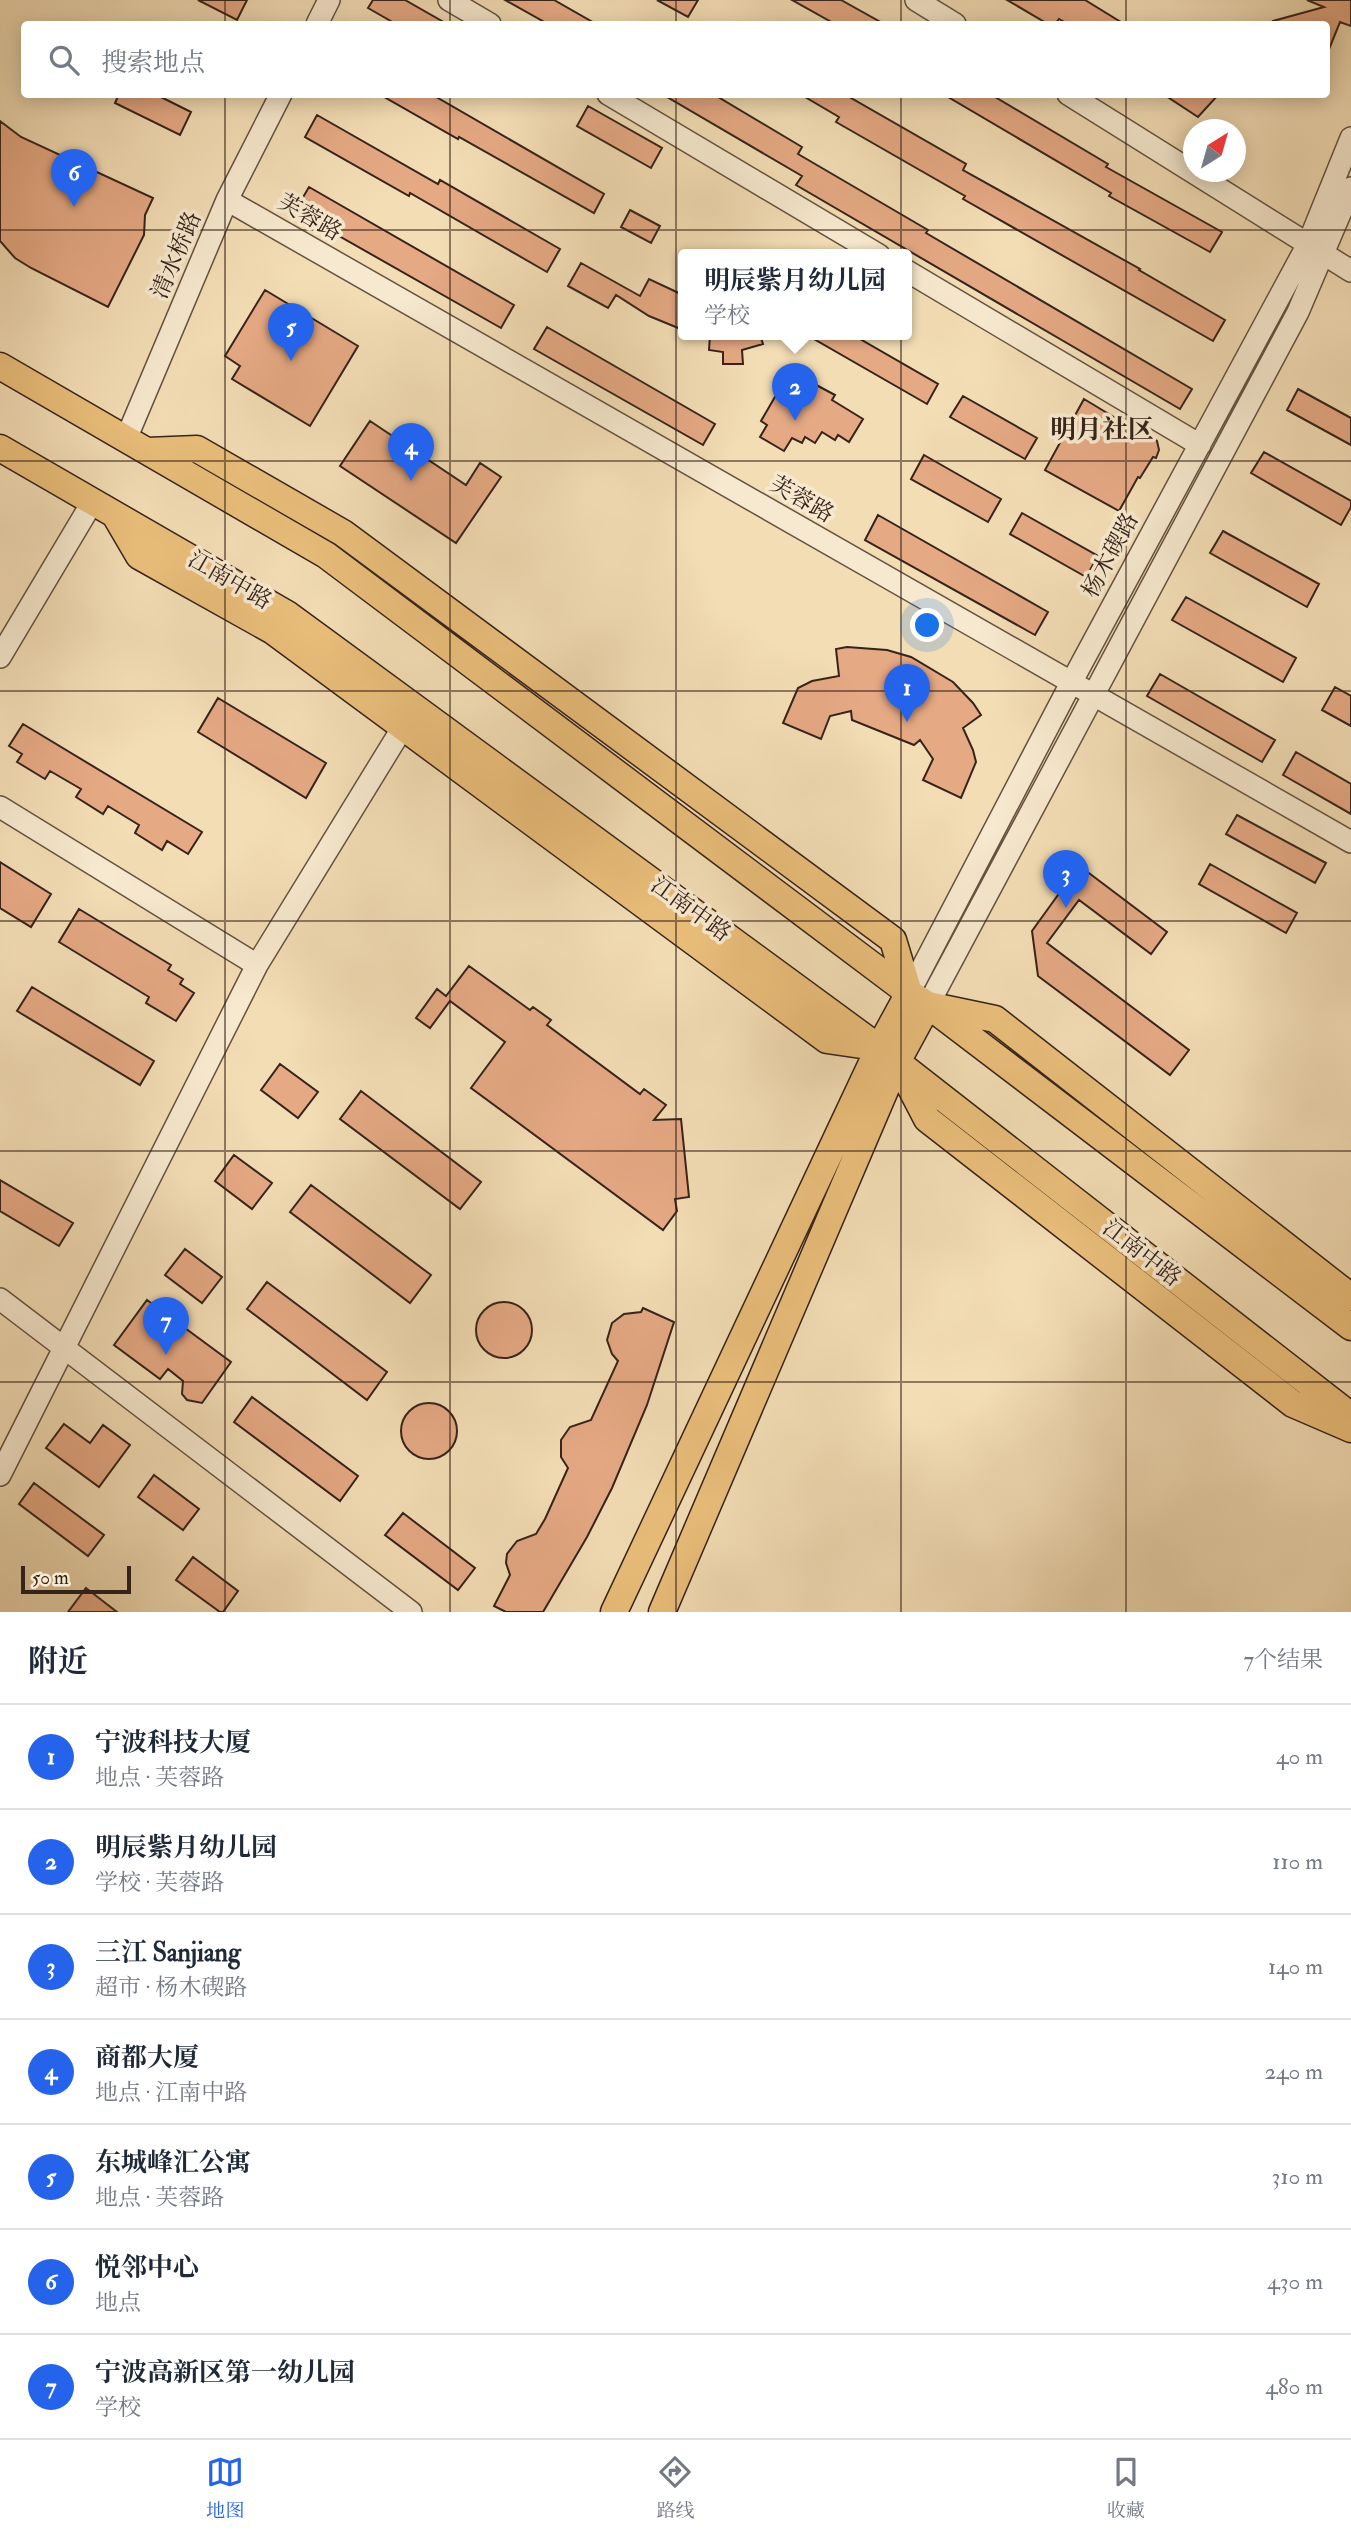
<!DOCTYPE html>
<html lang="zh">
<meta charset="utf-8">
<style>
:root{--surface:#fff;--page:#f2f2f3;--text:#1f2937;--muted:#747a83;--line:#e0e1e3;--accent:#2563eb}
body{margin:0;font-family:"IM FELL Double Pica","Noto Serif SC",serif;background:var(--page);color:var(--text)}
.compass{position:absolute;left:1183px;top:119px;width:63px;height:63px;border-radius:50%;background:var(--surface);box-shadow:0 4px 18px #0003;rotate:37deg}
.scale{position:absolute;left:21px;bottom:18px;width:110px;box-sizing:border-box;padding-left:7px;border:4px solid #36231a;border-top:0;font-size:19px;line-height:24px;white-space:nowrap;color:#36231a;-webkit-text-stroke:5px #f7e9cf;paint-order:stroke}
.you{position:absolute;left:928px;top:626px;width:24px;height:24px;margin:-18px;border:5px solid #fff;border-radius:50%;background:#1a73e8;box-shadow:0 0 0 10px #1a73e833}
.badge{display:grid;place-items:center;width:46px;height:46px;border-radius:50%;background:var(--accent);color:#fff;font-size:23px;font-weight:700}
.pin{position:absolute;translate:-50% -58px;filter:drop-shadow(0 2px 4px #0008)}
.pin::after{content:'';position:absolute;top:37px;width:24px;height:21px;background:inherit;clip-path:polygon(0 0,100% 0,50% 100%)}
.popup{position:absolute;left:678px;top:249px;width:234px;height:91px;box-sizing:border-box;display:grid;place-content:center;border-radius:7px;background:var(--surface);filter:drop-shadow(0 2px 5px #0005);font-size:23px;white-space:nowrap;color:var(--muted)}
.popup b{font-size:26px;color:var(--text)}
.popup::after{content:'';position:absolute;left:50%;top:100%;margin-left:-14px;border:14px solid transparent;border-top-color:var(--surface)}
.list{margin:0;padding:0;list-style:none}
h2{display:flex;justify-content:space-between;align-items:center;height:91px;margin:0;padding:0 28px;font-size:30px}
h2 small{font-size:23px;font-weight:400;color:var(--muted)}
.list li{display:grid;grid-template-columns:46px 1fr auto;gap:21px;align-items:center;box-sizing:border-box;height:105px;padding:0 28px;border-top:2px solid var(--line)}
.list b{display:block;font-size:26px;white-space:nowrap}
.list p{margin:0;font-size:23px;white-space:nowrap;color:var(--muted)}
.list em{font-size:23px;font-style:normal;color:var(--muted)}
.icon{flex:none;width:38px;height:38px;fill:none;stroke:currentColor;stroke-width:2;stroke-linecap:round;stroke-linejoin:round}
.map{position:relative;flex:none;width:1351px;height:1612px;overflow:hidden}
.search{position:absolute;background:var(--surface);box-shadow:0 4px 18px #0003;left:21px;right:21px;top:21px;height:77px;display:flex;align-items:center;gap:18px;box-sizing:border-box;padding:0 24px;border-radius:7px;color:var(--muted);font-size:26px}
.sheet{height:826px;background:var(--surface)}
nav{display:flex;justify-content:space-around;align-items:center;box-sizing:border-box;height:98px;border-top:2px solid var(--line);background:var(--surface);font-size:19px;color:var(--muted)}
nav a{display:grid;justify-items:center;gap:4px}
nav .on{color:var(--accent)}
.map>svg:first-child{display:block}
.building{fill:#e5a984;stroke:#36231a;stroke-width:2}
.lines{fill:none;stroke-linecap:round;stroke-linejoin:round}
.minor-casing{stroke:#655241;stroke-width:24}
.major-casing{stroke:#36231a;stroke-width:29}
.minor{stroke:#f7e9cf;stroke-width:21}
.major{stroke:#eabe7a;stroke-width:26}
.grid{fill:none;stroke:#36231a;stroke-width:2;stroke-opacity:0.55}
.labels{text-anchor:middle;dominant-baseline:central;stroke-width:7;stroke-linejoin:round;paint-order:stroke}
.street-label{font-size:23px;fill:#36231a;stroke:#f7e9cf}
.quarter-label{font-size:26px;font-weight:bold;fill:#36231a;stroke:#f7e9cf}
</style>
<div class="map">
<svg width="1351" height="1612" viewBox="0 0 1351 1612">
<rect width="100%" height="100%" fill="#f3ddb5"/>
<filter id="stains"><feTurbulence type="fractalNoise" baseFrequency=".00286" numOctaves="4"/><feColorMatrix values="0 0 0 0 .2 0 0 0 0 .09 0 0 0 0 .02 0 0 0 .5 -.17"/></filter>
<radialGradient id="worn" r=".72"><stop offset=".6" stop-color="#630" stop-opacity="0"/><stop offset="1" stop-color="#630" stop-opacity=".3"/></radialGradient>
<path class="building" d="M198 0H247L237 20Z
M373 0H405L447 24H396L368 8Z
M505 0H554L596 24H548Z
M657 0H698L688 17Z
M792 0H841L884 24H835Z
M1007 0H1085L1124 24H1068L1059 19 1055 24H1048Z
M1307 0H1351V26L1340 22 1327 54 1326 24H1274L1273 21 1324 7Z
M119 94H155L191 112 180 135 115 103Z
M379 94H431L604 194 594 213 459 137 458 139Z
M662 94H713L802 147 798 154 928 230 926 233 1192 389 1180 409 796 185 802 176Z
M800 94H844L966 164 963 170 1140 269 1139 270 1225 320 1213 341 963 199 965 196 836 122 839 117Z
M943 94H990L1108 164 1106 167 1222 232 1210 252 1109 196 1111 193Z
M1163 94H1219L1198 117Z
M588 106 662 148 651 168 577 126Z
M317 115 438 184 440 180 560 249 547 272 410 193 409 196 305 137Z
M0 121 21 137 153 198 145 215 144 235 108 307 31 268 15 258 0 241Z
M309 187 514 305 501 328 295 211Z
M630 210 660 226 651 243 621 227Z
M581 263 640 296 649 279 683 295V330L649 316 616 295 608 308 568 286Z
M265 290 358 346 310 426 232 379 240 366 225 356Z
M547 327 715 424 703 445 534 349Z
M710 335H760L763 344 742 350 743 364H723V352L709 350Z
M807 335H853L938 384 927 404Z
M790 371 835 395 832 400 863 419 849 442 838 435 835 440 822 432 815 443 805 437 802 443 792 438 784 451 760 437 767 425 761 421Z
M1298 389 1351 418V445L1287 410Z
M963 396 1037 438 1025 459 950 417Z
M1084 399 1147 437 1150 434 1157 441 1159 450 1156 458 1153 457 1140 478 1138 477 1119 511 1045 470Z
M370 421 466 485 480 463 501 477 456 543 340 466Z
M1264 452 1351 501V507L1341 525 1251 473Z
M924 455 1001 499 988 522 911 479Z
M1022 513 1098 556 1086 577 1010 534Z
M878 515 1048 612 1035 635 865 540Z
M1223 531 1319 584 1307 607 1210 553Z
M1186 597 1296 658 1283 682 1172 620Z
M847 647 887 650 911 657 953 682 973 703 981 715 963 728 973 750 976 762 961 798 923 780 933 759 920 740 914 745 852 720 851 711 830 716 821 739 783 723 798 688 812 681 839 676 836 649Z
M1160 674 1275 740 1262 762 1147 696Z
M1335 687 1351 696V726L1322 710Z
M218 698 326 763 306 798 198 732Z
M23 724 202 832 188 854 167 841 162 850 135 833 139 825 108 806 103 814 76 797 81 789 50 771 45 779 17 762 22 754 9 746Z
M1296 752 1351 784V814L1283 775Z
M1237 815 1326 863 1315 883 1226 834Z
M1069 858 1167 932 1151 954 1079 900 1047 943 1189 1050 1170 1075 1038 976 1032 931 1063 888 1053 880Z
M0 862 51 894 31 927 0 908Z
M1210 864 1297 913 1286 933 1199 884Z
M79 909 171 965 168 970 183 979 180 984 194 993 176 1021 146 1003 149 997 59 942Z
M469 966 530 1010 533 1007 551 1020 547 1025 640 1094 644 1089 666 1105 654 1120 681 1119 689 1197 675 1199 677 1211 663 1230 471 1088 505 1042 450 1001 430 1028 416 1018 437 989 446 996Z
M32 987 154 1061 140 1085 17 1011Z
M280 1064 318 1092 298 1118 261 1090Z
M361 1091 481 1182 460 1209 340 1119Z
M234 1155 272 1183 252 1209 215 1181Z
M0 1180 73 1223 59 1246 0 1211Z
M311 1185 431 1275 410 1303 290 1212Z
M185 1249 222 1277 202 1303 165 1275Z
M267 1282 387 1372 367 1400 247 1309Z
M147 1300 231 1362 202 1403 187 1400 182 1394 183 1381 168 1369 160 1379 114 1345Z
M476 1330a28 28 0 1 1 56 0a28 28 0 1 1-56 0Z
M643 1308 674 1322 647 1405 612 1488 587 1537 543 1612H506L494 1606 510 1575 506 1563 507 1554 517 1541 536 1534 545 1519 568 1468 561 1457V1440L570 1427 591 1420 618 1361 612 1354 607 1340 612 1323 624 1314 641 1312Z
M252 1397 358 1476 340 1501 234 1422Z
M401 1431a28 28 0 1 1 56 0a28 28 0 1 1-56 0Z
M64 1424 90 1443 103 1425 130 1445 99 1487 46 1448Z
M154 1475 199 1509 183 1530 138 1497Z
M34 1483 104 1535 88 1556 19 1504Z
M403 1513 475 1568 458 1590 385 1535Z
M193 1557 238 1591 223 1612H220L176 1580Z
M86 1588 117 1612H68Z"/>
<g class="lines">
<g class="minor-casing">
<path id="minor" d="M449 0 490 24
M916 0 955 24
M317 24 329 0
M608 94 879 255
M1068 94 1351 271
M227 200 1351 842
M907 271 1200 445
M126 439 227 200 281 94
M0 657 93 501
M0 807 257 965
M909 993 1071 683 1308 244 1351 138
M928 1005 1298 312 1351 188
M0 1299 411 1612
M0 1475 257 965 403 727"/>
</g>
<g class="major-casing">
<path id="major" d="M0 366 326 555 909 993 928 1005 1351 1327
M0 448 287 614 879 1048 1351 1416
M147 451 197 449 343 533 893 940 909 993 879 1048 614 1612
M115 515 139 556 273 631 827 1040 875 1047
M901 1069 927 1119 1293 1404 1351 1429
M662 1612 897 1062 928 1005 995 1019 1351 1297"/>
</g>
<use href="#minor" class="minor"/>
<use href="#major" class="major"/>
</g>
<path class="grid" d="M225 0V24M450 0V24M676 0V24M901 0V24M1126 0V24M225 94V1612M450 94V1612M676 94V1612M901 94V1612M1126 94V1612M0 230H1351M0 461H1351M0 691H1351M0 921H1351M0 1151H1351M0 1382H1351"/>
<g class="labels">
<g class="street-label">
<text transform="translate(310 217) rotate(30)">芙蓉路</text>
<text transform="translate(176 255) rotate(-67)">清水桥路</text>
<text transform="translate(802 499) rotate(30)">芙蓉路</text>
<text transform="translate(1110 555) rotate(-62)">杨木碶路</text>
<text transform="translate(230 580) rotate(30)">江南中路</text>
<text transform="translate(691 909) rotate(36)">江南中路</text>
<text transform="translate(1142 1253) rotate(38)">江南中路</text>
</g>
<g class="quarter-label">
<text x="1102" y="430">明月社区</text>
</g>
</g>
<rect width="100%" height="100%" filter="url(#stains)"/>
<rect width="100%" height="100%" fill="url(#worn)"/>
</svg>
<svg class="compass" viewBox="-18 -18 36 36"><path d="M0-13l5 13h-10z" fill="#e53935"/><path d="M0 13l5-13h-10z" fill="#747a83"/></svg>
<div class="scale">50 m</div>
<div class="you"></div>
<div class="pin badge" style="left:907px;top:722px">1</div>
<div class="pin badge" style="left:795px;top:421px">2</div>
<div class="popup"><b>明辰紫月幼儿园</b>学校</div>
<div class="pin badge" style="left:1066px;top:908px">3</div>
<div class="pin badge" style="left:411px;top:481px">4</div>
<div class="pin badge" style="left:291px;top:361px">5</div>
<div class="pin badge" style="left:74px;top:207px">6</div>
<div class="pin badge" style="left:166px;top:1355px">7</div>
<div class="search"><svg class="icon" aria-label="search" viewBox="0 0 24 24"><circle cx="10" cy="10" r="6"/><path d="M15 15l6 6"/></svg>搜索地点</div>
</div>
<section class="sheet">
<h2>附近<small>7个结果</small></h2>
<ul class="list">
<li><span class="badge">1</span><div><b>宁波科技大厦</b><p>地点 · 芙蓉路</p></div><em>40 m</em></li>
<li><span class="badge">2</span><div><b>明辰紫月幼儿园</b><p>学校 · 芙蓉路</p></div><em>110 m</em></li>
<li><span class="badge">3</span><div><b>三江 Sanjiang</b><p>超市 · 杨木碶路</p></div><em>140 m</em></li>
<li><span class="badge">4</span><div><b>商都大厦</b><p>地点 · 江南中路</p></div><em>240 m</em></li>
<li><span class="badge">5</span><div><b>东城峰汇公寓</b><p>地点 · 芙蓉路</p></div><em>310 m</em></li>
<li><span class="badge">6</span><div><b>悦邻中心</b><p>地点</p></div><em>430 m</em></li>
<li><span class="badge">7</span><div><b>宁波高新区第一幼儿园</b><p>学校</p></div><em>480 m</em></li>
</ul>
</section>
<nav>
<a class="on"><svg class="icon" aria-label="map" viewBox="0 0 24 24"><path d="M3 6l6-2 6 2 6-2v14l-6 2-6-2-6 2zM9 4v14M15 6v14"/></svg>地图</a>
<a><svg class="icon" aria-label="directions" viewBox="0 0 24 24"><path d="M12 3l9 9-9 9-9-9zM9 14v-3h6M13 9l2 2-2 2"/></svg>路线</a>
<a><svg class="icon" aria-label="saved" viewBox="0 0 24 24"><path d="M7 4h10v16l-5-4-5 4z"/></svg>收藏</a>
</nav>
